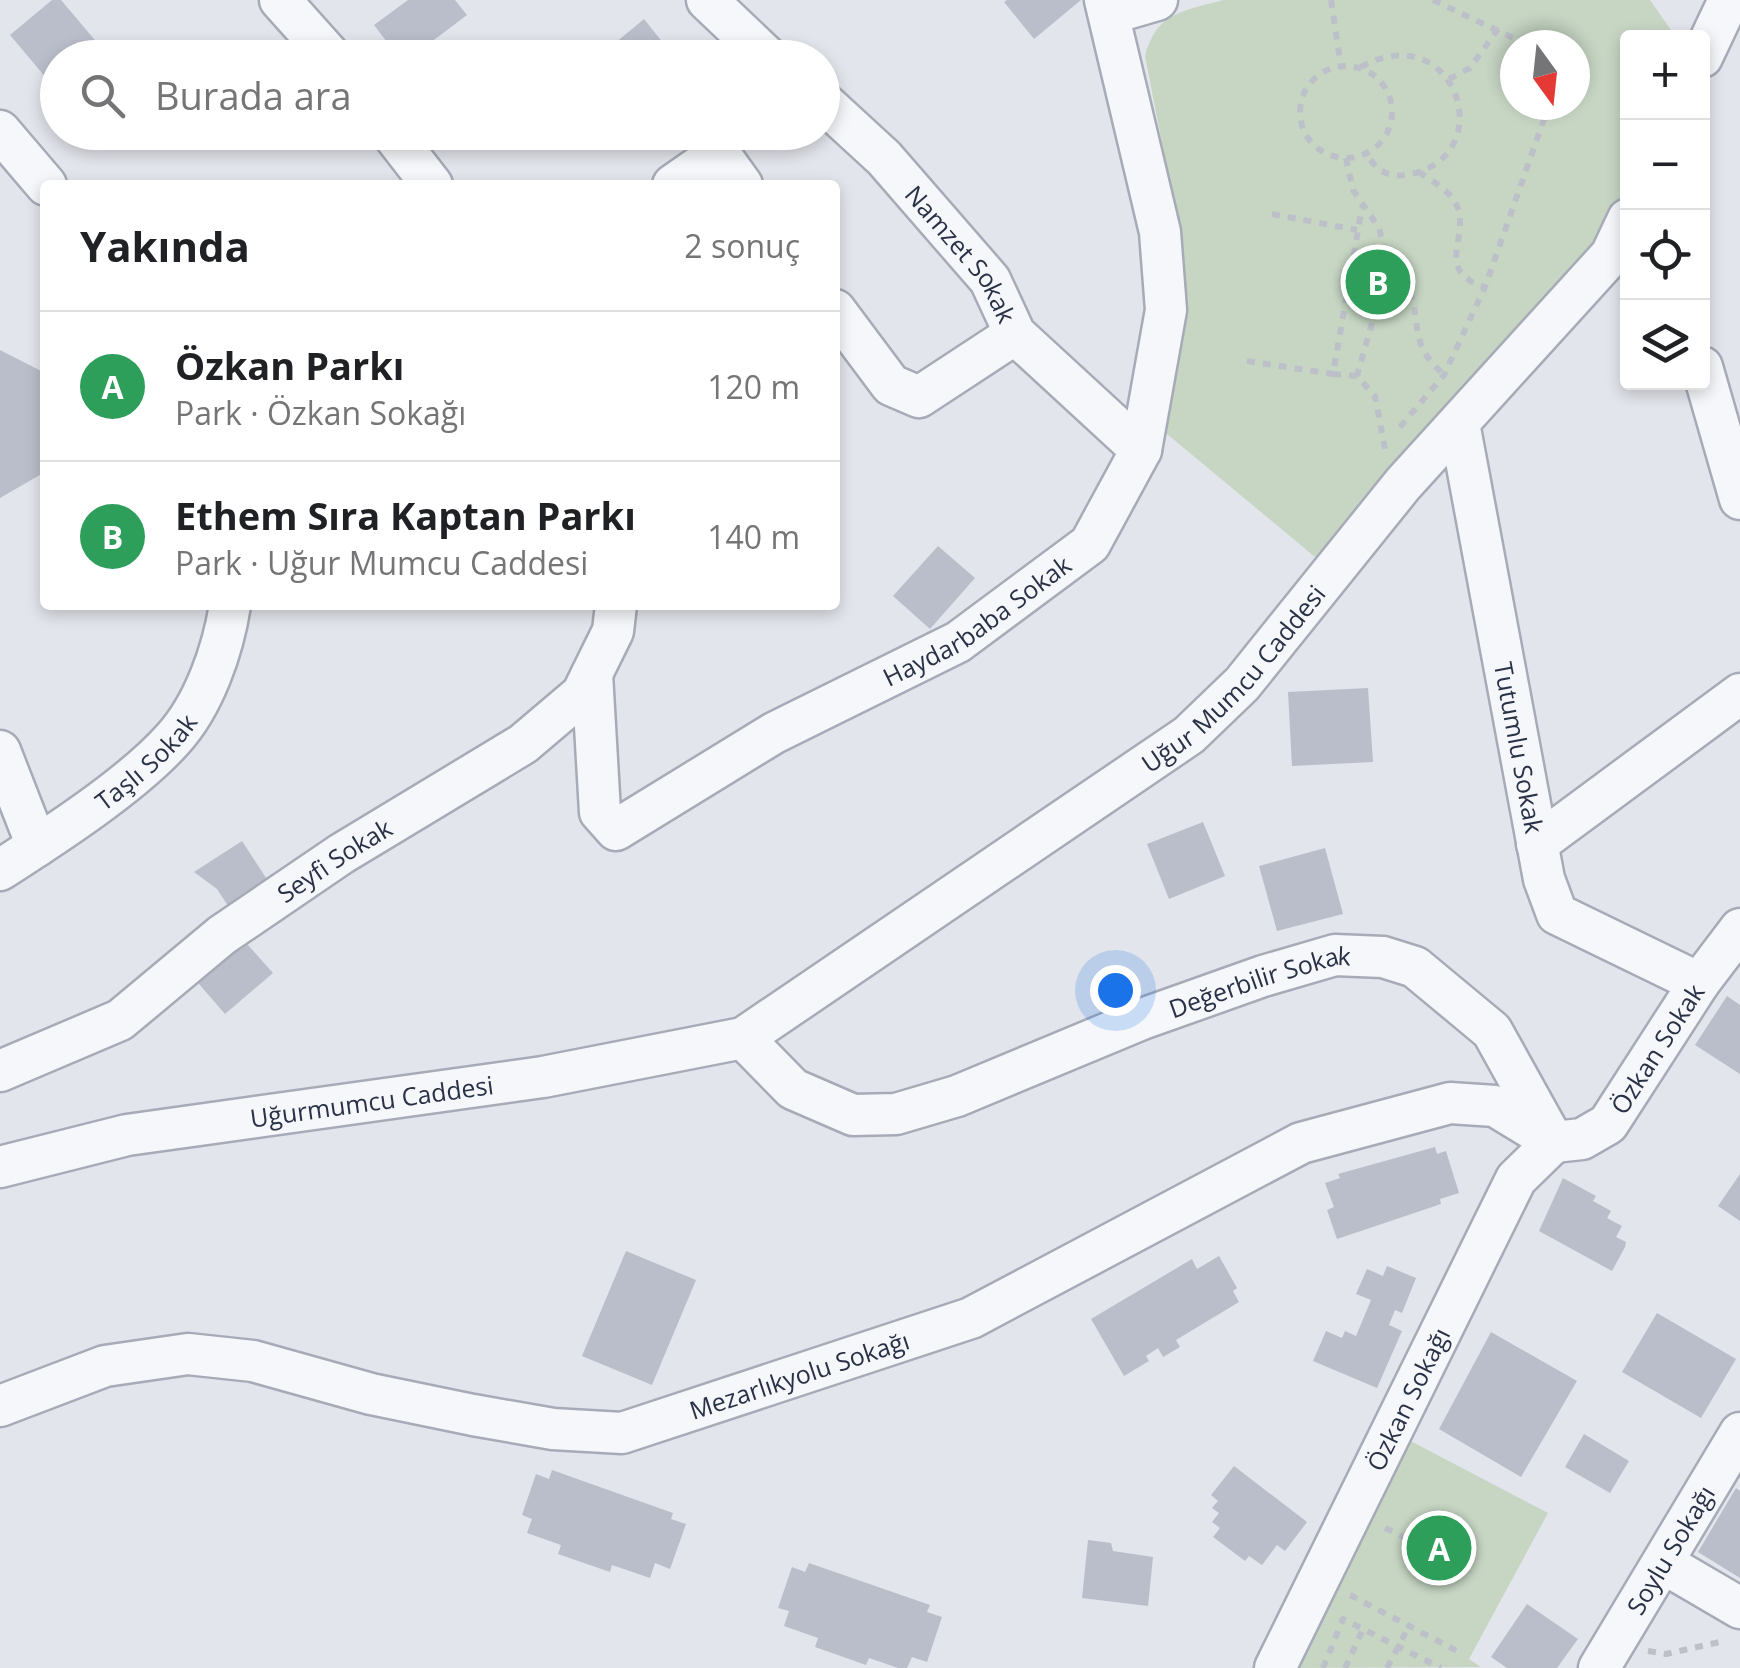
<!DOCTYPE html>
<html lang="tr">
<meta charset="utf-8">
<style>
:root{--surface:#fff;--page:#f6f6f6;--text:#202124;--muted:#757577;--line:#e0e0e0;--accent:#d93025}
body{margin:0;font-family:"Open Sans",sans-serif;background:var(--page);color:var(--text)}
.controls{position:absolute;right:30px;top:30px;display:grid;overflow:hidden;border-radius:10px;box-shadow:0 5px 15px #0003}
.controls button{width:90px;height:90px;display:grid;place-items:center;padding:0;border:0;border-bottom:2px solid var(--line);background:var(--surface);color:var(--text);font:50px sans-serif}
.compass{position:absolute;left:1500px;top:30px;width:90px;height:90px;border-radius:50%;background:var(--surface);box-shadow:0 5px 15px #0003;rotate:165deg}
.you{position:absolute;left:1115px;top:990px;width:35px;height:35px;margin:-25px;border:8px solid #fff;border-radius:50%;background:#1a73e8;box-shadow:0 0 0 15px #1a73e833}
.badge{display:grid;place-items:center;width:65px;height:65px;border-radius:50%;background:var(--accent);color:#fff;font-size:32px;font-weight:700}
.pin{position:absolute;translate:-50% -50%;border:5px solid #fff;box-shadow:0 2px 10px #0006}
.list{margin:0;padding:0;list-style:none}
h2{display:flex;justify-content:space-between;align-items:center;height:130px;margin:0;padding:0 40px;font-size:42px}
h2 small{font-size:32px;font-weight:400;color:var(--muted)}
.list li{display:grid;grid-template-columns:65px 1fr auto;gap:30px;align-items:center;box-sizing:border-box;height:150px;padding:0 40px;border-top:2px solid var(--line)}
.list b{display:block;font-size:38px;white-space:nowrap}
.list p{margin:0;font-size:32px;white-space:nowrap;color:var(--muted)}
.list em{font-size:32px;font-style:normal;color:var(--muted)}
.icon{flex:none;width:55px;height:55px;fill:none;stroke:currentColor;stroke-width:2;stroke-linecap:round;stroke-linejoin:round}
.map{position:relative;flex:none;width:1740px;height:1668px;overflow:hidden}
.search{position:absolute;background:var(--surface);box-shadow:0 5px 15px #0003;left:40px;top:40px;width:800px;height:110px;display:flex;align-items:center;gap:25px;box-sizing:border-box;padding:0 35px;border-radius:55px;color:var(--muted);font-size:38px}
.panel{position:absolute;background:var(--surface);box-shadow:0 5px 15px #0003;left:40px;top:180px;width:800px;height:430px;border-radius:10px}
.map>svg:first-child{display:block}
.green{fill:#c6d6c3;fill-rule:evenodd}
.building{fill:#b9beca}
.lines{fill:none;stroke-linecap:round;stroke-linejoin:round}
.minor-casing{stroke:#a7abb7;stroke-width:45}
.path{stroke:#bdc0c8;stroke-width:6;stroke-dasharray:8 8;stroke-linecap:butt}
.minor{stroke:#f6f7fa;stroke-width:40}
.labels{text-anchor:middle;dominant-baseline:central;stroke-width:9;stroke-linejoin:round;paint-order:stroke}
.street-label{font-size:25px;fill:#293146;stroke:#f3f5f9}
</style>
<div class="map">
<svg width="1740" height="1668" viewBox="0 0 1740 1668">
<rect width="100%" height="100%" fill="#e3e5ec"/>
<path class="green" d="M1223 0H1650L1676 37 1628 38 1627 185 1600 254 1315 557 1161 429 1180 310 1182 245 1145 56C1156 12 1184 11 1223 0ZM1515 45H1575V105H1515Z
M1403 1437 1548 1513 1469 1659 1481 1667 1292 1668Z"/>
<path class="building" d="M52 0H61L105 52 98 58H58V92L10 35Z
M408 0H455L467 15 410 58H399L374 25Z
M1007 0H1081L1034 39 1004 2Z
M644 19 675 58H597Z
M0 350 45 373V472L0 498Z
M938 546 975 578 930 629 893 596Z
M1368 688 1373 762 1292 766 1288 692Z
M1203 822 1225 876 1169 899 1147 844Z
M242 841 274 890 234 915 217 889 194 872Z
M1325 848 1343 914 1277 931 1259 866Z
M240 936 273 973 225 1014 193 977Z
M1727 996 1740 1005V1074L1695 1045Z
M1435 1147 1437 1154 1446 1151 1459 1193 1440 1199 1441 1204 1337 1239 1327 1210 1334 1207 1325 1183 1340 1178 1338 1174Z
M1740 1174V1221L1718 1206Z
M1563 1178 1596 1196 1593 1201 1611 1211 1607 1218 1622 1226 1616 1237 1626 1242 1625 1247 1612 1271 1539 1231Z
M626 1251 696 1280 652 1385 582 1356Z
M1219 1256 1237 1288 1233 1291 1239 1302 1176 1340 1180 1347 1163 1357 1158 1348 1146 1356 1149 1361 1124 1376 1091 1319 1192 1259 1197 1269Z
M1387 1266 1416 1278 1402 1313 1395 1310 1389 1325 1402 1331 1377 1388 1313 1361 1326 1331 1342 1338 1345 1331 1356 1336 1371 1300 1356 1294 1367 1269 1383 1276Z
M1657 1313 1736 1359 1701 1418 1622 1372Z
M1491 1332 1577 1381 1521 1477 1439 1429Z
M1584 1434 1629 1461 1610 1493 1565 1467Z
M1234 1466 1307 1522 1285 1551 1277 1545 1262 1565 1249 1556 1245 1561 1213 1537 1220 1528 1212 1522 1219 1513 1212 1508 1218 1501 1211 1495Z
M552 1470 673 1513 671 1519 686 1524 670 1569 655 1563 650 1578 612 1565 610 1572 558 1554 561 1545 527 1533 532 1519 522 1515 536 1474 549 1479Z
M1736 1488 1740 1491V1578L1698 1552Z
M1088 1540 1111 1543 1113 1551 1153 1557 1148 1606 1082 1598Z
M809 1563 930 1605 927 1612 942 1617 927 1662 912 1657 907 1668H898L869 1658 866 1665 815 1647 818 1638 784 1626 789 1611 778 1608 792 1567 805 1572Z
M1527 1604 1578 1639 1557 1668H1507L1491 1657Z"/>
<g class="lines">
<g class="minor-casing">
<g id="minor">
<path d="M280 0 332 58"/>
<path d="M707 0 768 58"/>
<path d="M1109 14 1157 0"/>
<path d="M1702 57 1729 0"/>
<path id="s1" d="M822 101 884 158 990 280 1015 334 1141 450"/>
<path d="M0 131 46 185"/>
<path d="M391 132 432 185"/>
<path d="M673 185 719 153 742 185"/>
<path d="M835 310 891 385 919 397 1015 334"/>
<path d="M1702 367 1740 499"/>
<path id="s2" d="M1459 423 1544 879 1557 914 1699 983"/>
<path id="s3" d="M592 674 600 812 616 830 774 733 958 642 1090 544 1141 450 1166 310 1160 232 1105 0"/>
<path d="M0 751 37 846"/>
<path d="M1537 844 1740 694"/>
<path id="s4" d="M0 870C53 836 132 785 173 739 204 705 223 650 230 605"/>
<path id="s5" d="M743 1038 793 1089 853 1115 896 1114 957 1096 1142 1019 1263 976 1335 955 1383 957 1415 967 1492 1031 1552 1139"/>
<path id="s6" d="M0 1071 120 1020 222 935 341 854 523 744 582 694 613 631 616 605"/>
<path id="s7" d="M1554 1142 1582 1139 1608 1124 1699 983 1740 929"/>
<path id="s8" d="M0 1167 127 1135 543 1077 743 1038 1189 735 1242 684 1403 484 1611 255 1628 219"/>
<path id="s9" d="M0 1406 105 1366 188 1354 253 1361 371 1394 473 1415 553 1429 622 1433 971 1318 1301 1143 1450 1103 1495 1106 1554 1142"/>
<path d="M1663 1563 1740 1608"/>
<path id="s10" d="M1275 1668 1516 1179 1554 1142"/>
<path id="s11" d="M1599 1668 1740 1433"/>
</g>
</g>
<path class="path" d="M1331 0 1341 66
M1433 0 1528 45
M1300 112a46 46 0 1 1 92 0a46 46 0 1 1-92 0Z
M1361 67C1454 15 1502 154 1411 174 1390 179 1377 172 1366 153
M1449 79 1470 68 1498 29
M1346 158 1353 190 1379 228 1385 250 1383 284 1357 376 1375 396 1385 449
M1419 172C1432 181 1449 190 1456 204 1472 235 1432 271 1485 287
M1272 214 1357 230
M1384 273C1423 292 1410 306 1420 341 1423 354 1434 365 1444 375
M1247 361 1333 374
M1357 376 1333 374 1362 207
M1400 427 1444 375 1485 287 1549 105
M1385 1528 1450 1560
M1350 1595 1459 1652
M1648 1651 1666 1654 1724 1641
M1323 1668 1343 1619 1441 1668
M1345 1668 1363 1629
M1387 1668 1409 1626"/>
<use href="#minor" class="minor"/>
</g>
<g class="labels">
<g class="street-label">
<text stroke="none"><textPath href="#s1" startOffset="208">Namzet Sokak</textPath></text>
<text stroke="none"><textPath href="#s3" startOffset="580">Haydarbaba Sokak</textPath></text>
<text stroke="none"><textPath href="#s8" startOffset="1365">Uğur Mumcu Caddesi</textPath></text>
<text stroke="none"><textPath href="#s2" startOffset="330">Tutumlu Sokak</textPath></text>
<text stroke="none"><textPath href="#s4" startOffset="182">Taşlı Sokak</textPath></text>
<text stroke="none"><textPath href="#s6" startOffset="398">Seyfi Sokak</textPath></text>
<text stroke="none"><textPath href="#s5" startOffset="568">Değerbilir Sokak</textPath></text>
<text stroke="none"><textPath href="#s7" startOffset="148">Özkan Sokak</textPath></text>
<text stroke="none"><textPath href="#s8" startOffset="378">Uğurmumcu Caddesi</textPath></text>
<text stroke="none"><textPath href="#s9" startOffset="825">Mezarlıkyolu Sokağı</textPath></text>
<text stroke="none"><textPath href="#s10" startOffset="300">Özkan Sokağı</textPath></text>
<text stroke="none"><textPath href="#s11" startOffset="138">Soylu Sokağı</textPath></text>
</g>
</g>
</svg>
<div class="controls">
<button>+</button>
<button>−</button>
<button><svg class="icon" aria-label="locate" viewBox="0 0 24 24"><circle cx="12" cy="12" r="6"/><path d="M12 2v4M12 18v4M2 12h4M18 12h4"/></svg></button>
<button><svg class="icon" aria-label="layers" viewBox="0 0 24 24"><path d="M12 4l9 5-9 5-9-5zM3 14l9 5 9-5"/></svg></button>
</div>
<svg class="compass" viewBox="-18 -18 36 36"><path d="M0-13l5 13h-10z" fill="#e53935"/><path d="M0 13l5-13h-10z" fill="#757577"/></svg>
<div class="you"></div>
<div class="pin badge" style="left:1439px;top:1548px;background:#2e9e5b">A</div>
<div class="pin badge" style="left:1378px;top:282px;background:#2e9e5b">B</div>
<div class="search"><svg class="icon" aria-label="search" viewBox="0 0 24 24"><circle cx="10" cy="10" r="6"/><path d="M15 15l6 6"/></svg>Burada ara</div>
<section class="panel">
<h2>Yakında<small>2 sonuç</small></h2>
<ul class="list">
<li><span class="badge" style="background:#2e9e5b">A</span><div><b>Özkan Parkı</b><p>Park · Özkan Sokağı</p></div><em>120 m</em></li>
<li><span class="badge" style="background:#2e9e5b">B</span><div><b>Ethem Sıra Kaptan Parkı</b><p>Park · Uğur Mumcu Caddesi</p></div><em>140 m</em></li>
</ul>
</section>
</div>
